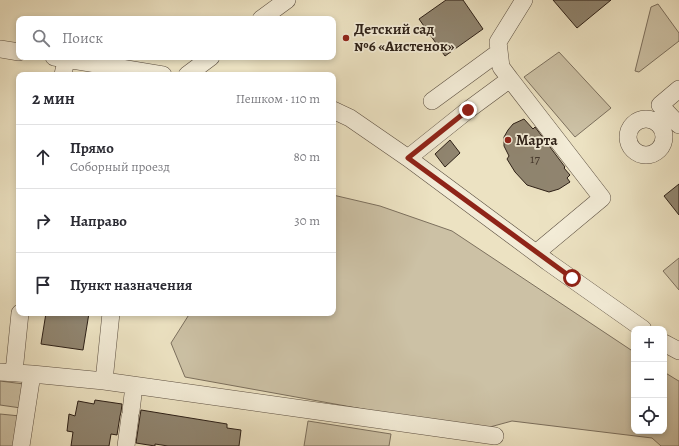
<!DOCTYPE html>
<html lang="ru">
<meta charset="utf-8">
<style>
:root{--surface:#fff;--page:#f2f2f3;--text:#2b2b33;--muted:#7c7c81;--line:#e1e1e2}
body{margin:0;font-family:Alegreya,serif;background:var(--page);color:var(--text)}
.controls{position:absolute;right:12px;bottom:12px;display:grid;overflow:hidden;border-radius:8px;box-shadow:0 2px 6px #0003}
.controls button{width:36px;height:36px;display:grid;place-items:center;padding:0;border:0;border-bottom:1px solid var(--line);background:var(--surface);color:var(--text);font:20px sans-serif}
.stop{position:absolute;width:12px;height:12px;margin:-9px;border:3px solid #8f2418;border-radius:50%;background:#fff}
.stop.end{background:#8f2418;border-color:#fff;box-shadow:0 1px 4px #0008}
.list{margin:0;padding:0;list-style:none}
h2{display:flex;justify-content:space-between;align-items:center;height:52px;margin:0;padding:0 16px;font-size:17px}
h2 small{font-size:13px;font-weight:400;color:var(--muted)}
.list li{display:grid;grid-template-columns:26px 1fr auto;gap:12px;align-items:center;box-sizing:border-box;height:64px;padding:0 16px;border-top:1px solid var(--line)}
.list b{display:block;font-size:15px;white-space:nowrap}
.list p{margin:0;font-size:13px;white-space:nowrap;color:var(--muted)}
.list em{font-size:13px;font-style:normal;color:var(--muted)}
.icon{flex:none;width:22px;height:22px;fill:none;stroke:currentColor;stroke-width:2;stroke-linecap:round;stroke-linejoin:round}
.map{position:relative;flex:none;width:679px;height:446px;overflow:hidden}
.search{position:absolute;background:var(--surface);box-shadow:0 2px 6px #0003;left:16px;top:16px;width:320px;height:44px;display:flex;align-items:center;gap:10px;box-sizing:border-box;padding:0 14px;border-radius:8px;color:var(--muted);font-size:15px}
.panel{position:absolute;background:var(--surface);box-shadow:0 2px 6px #0003;left:16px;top:72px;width:320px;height:244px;border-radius:8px}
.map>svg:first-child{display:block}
.green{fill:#ccc1a5;stroke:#7c705e}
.building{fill:#908570;stroke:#2d2017}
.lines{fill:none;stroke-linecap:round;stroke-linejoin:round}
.minor-casing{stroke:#5d5042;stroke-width:18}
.minor{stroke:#f3ecd7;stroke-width:17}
.route{stroke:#8f2418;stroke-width:5}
.poi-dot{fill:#8f2418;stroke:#f3ecd7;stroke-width:1.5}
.labels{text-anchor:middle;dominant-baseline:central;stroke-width:3.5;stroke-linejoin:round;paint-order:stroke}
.number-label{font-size:13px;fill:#46392d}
.poi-label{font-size:15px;font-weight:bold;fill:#2d2017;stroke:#f3ecd7;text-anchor:start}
</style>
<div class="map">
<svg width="679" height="446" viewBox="0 0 679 446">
<rect width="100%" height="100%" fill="#ece2c2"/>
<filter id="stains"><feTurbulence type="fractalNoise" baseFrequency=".005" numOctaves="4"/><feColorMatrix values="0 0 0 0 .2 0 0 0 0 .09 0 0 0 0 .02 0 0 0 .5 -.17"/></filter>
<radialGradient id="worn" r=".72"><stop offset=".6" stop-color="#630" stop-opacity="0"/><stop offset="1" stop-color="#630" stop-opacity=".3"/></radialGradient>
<path class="green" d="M658 4 679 33V41L639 72 635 71 651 7Z
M559 52 611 108 575 137 524 77Z
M333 195 380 206 452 231 634 352V431H664V372L677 380 679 381V446H661L652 438 512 421 479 430 185 377 171 343 190 313H333Z
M679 258V290L663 271Z
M0 381 24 384 21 408 0 405Z
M0 414 20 416 16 446H0Z
M308 421 391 434 389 446H304Z"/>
<path class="building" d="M446 0H463L483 29 445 56 419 19Z
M553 0H611L577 28Z
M524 119 533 129 535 127 565 167 564 168 570 175 567 178 570 182 559 189 549 192 527 185 515 172 507 159 509 156 504 146V137L508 130 513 124Z
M450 140 460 153 445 167 435 154Z
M679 184V215L664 196Z
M46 313H89L83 350 41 344Z
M95 400 122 404 121 412 120 416 117 435 111 434 109 446H71L73 432 67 431 69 414 75 416 78 401 94 404Z
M141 410 227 424V428L241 430 239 446H168L155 444V446L136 443 140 416Z"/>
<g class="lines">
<g class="minor-casing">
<path id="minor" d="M261 19 287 0
M0 49 19 52
M54 57 163 75
M63 75 66 59
M187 75 211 57
M510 79 501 67 498 42 524 0
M679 89 660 105 679 125
M432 101 499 52
M333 110 350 118 408 158 548 262 643 329
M628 137a18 18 0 1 1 36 0a18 18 0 1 1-36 0Z
M408 158 468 110 510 79 602 198 536 253
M664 343 679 351
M0 372 32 374 104 381 495 436
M14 372 20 313
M104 381 111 313
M131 411 134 386
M21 446 32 374
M126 446 130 417"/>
</g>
<use href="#minor" class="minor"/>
</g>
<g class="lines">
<path class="route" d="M468 110 408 158 572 278"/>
</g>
<g class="poi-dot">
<circle cx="346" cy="38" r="4"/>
<circle cx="508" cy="140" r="4"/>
</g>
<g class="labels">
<g class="number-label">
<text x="535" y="158">17</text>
</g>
<g class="poi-label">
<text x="354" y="29">Детский сад<tspan x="354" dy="17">№6 «Аистенок»</tspan></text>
<text x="516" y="140">Марта</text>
</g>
</g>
<rect width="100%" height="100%" filter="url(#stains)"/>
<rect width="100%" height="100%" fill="url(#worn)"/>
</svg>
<div class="controls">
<button>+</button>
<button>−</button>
<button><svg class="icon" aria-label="locate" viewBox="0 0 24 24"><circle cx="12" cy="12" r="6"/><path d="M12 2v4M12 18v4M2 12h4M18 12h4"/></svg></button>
</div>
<div class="stop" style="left:572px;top:278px"></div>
<div class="stop end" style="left:468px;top:110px"></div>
<div class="search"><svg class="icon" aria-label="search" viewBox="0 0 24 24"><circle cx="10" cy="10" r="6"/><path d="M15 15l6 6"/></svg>Поиск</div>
<section class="panel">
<h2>2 мин<small>Пешком · 110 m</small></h2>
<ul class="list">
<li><svg class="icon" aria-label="ahead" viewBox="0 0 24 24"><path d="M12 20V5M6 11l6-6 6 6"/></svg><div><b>Прямо</b><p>Соборный проезд</p></div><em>80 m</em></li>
<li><svg class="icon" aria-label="right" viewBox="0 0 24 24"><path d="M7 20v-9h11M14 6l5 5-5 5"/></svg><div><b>Направо</b></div><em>30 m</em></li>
<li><svg class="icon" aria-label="arrive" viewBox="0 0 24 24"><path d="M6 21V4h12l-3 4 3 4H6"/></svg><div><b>Пункт назначения</b></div></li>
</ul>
</section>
</div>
